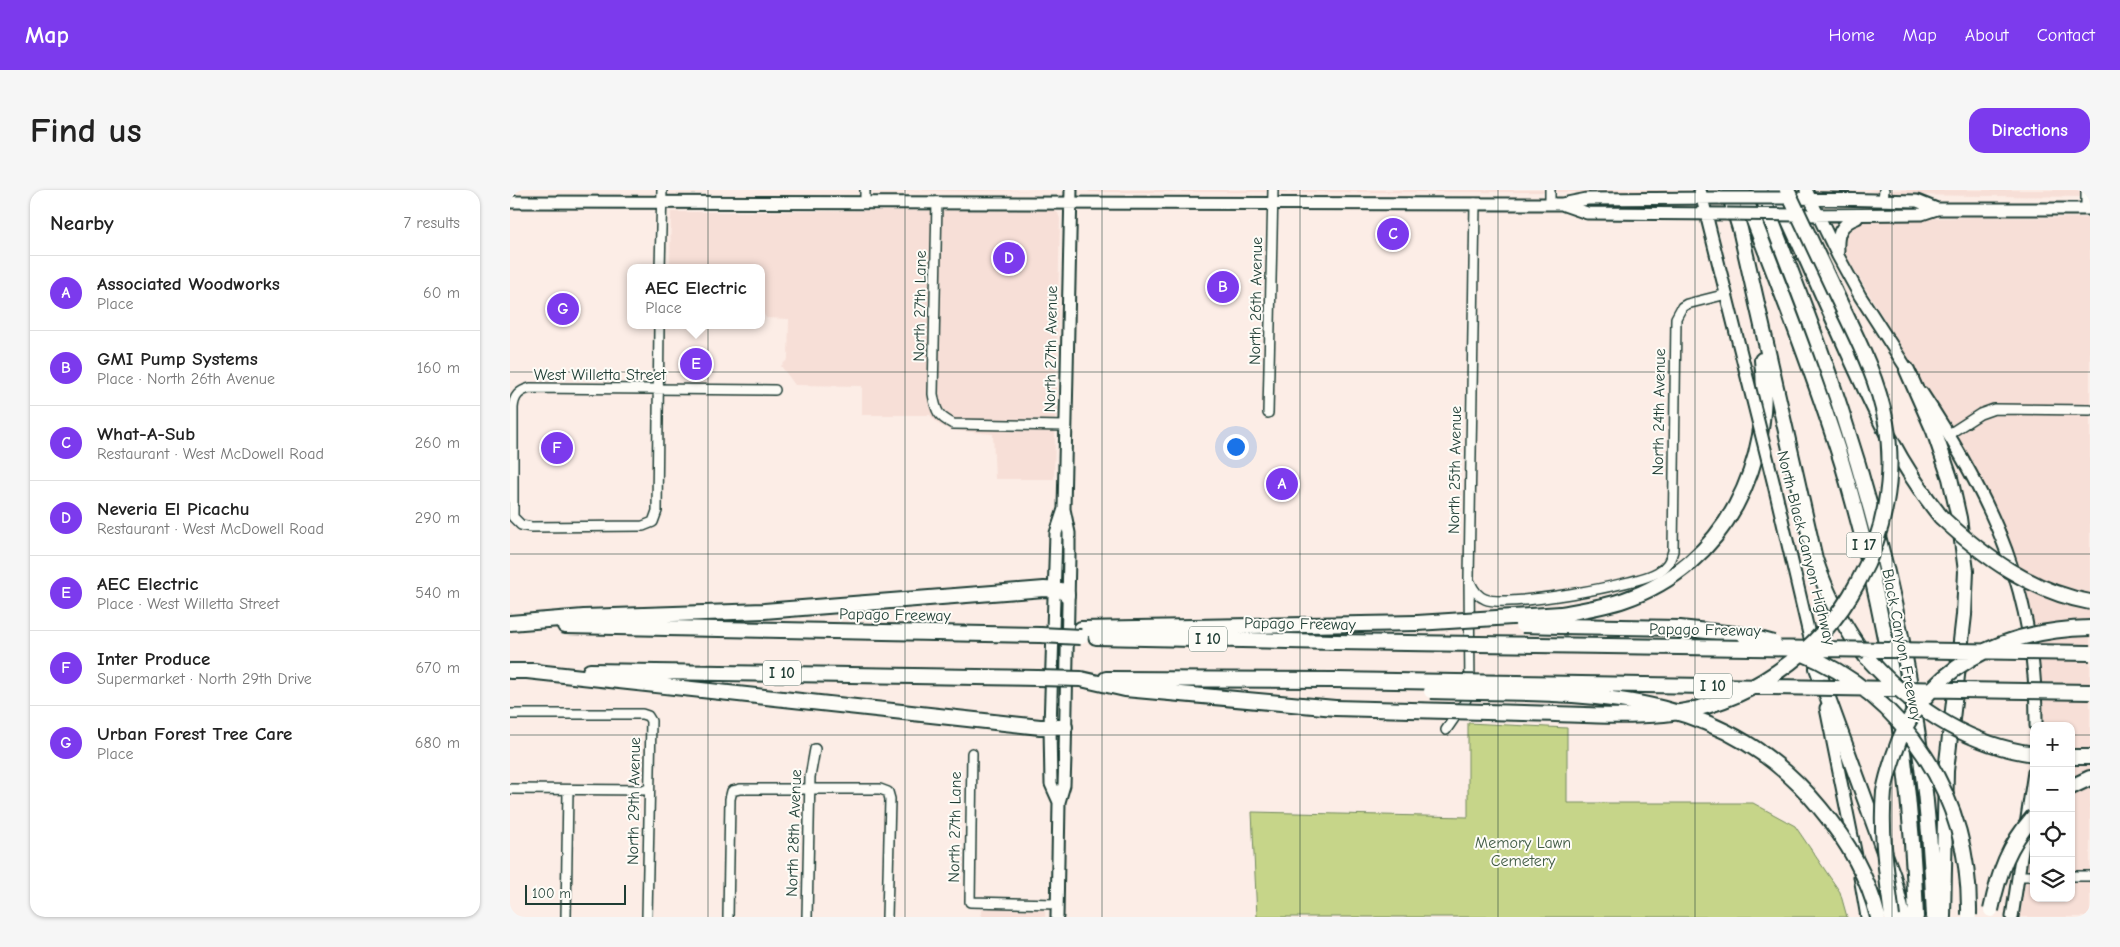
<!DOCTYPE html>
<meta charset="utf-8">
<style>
:root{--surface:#fff;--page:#f6f6f6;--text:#222;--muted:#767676;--line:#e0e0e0;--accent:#7c3aed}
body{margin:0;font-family:"Comic Neue",sans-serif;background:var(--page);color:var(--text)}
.controls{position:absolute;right:15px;bottom:15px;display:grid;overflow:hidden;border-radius:10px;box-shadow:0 1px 4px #0004}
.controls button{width:45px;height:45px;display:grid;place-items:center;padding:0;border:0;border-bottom:1px solid var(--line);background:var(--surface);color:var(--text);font:25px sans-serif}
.scale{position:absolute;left:15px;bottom:12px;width:101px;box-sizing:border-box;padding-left:5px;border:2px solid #1f3d34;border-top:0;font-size:14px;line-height:18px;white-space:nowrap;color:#1f3d34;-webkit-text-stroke:4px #fdfcf7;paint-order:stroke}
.you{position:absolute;left:725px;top:256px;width:18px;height:18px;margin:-12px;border:4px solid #fff;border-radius:50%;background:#1a73e8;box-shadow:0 0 0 8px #1a73e833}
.badge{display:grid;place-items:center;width:32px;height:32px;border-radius:50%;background:var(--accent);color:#fff;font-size:16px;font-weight:700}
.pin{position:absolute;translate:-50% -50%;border:2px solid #fff;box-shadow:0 1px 5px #0006}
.popup{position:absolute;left:117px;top:74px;width:138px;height:65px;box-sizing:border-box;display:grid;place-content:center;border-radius:10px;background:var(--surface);filter:drop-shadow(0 1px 4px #0005);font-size:16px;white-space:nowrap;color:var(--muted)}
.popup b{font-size:19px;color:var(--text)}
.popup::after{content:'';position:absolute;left:50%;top:100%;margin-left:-10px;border:10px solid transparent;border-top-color:var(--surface)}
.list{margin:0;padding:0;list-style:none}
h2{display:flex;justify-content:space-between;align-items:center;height:65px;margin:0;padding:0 20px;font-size:21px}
h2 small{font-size:16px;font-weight:400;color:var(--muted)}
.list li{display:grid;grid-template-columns:32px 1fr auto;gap:15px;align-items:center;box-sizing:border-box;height:75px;padding:0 20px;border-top:1px solid var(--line)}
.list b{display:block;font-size:19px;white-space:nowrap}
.list p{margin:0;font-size:16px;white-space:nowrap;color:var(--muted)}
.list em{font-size:16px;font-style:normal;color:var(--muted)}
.icon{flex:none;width:28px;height:28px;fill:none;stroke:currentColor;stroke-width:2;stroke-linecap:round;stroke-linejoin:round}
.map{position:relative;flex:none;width:1580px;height:727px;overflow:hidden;border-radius:15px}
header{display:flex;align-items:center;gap:30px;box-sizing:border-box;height:70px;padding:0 25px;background:var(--accent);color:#fff}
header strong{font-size:24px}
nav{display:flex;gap:28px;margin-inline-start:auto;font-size:18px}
.intro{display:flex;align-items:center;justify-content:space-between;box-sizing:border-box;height:120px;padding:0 30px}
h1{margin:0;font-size:35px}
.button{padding:12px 22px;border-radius:15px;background:var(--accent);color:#fff;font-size:18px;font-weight:700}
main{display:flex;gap:30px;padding:0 30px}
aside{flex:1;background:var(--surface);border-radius:15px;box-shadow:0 1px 4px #0004}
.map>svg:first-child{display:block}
.built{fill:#f7dfd7}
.green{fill:#c6d589;stroke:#72895e}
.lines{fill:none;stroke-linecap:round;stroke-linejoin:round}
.minor-casing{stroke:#1f3d34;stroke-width:12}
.major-casing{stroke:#1f3d34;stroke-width:15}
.highway-casing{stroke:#1f3d34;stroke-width:18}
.minor{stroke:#fdfcf7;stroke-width:9}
.major{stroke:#fdfcf7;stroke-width:11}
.highway{stroke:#fdfcf7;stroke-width:14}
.major-bridge-casing{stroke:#1f3d34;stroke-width:15;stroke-linecap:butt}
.highway-bridge-casing{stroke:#1f3d34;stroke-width:18;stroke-linecap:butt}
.major-bridge{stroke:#fdfcf7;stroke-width:11}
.highway-bridge{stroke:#fdfcf7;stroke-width:14}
.grid{fill:none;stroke:#1f3d34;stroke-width:1;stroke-opacity:0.55}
.labels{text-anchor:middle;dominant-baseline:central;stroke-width:4;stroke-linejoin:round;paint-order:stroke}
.shield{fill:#fdfcf7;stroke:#62766e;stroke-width:1}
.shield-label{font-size:15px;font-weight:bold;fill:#1f3d34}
.street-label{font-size:16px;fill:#1f3d34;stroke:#fdfcf7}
.park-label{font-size:16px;fill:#405b45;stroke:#fdfcf7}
</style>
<header>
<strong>Map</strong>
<nav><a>Home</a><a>Map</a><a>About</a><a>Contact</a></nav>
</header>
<div class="intro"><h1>Find us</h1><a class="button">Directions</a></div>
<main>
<aside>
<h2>Nearby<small>7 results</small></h2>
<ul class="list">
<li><span class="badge">A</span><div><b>Associated Woodworks</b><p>Place</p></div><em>60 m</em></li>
<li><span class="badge">B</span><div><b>GMI Pump Systems</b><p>Place · North 26th Avenue</p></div><em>160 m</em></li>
<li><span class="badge">C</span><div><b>What-A-Sub</b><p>Restaurant · West McDowell Road</p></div><em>260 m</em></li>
<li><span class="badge">D</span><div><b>Neveria El Picachu</b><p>Restaurant · West McDowell Road</p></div><em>290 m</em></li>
<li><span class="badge">E</span><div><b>AEC Electric</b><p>Place · West Willetta Street</p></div><em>540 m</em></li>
<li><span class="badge">F</span><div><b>Inter Produce</b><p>Supermarket · North 29th Drive</p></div><em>670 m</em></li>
<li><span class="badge">G</span><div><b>Urban Forest Tree Care</b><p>Place</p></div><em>680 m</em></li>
</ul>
</aside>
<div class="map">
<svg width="1580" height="727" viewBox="0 0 1580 727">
<rect width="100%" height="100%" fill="#fcede6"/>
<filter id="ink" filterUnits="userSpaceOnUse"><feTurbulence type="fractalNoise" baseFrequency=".02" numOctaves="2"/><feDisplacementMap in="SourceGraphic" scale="10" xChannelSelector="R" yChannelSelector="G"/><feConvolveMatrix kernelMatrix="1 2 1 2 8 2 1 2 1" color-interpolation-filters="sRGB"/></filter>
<g filter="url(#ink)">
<path class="built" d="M365 0H546L459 1Z
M577 0H1163L1149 2H580Z
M1359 0H1580V7L1383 5Z
M543 20 548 23 550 29 544 289H485L483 244 441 240 428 234 420 225H352V196L285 195 271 176 278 169 279 129 256 128 253 122 251 78H160L161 22Z
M1468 27 1580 28V727H1505L1524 607V708H1561V536H1530L1506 374 1494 339 1476 301 1451 257 1332 59 1334 42 1350 30Z
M479 718H531L535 722V727H471V720Z"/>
<path class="green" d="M958 533 1057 538V613H1243L1285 636 1330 702 1337 727H747L742 622 958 627Z"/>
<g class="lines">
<g class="minor-casing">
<path id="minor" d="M355 0V12
M1373 10 1374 0
M427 12 423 204C426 222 428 226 443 234L556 236
M1040 14V0
M1576 19V0
M150 78 152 0
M149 135 147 321 143 332 133 336 21 337 11 335 3 327V218C4 206 9 201 20 198L265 200
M758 223 763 0
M1439 244 1470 224 1484 219 1580 220
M960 392C963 399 967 406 975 409 996 418 1127 395 1148 382 1157 377 1160 371 1163 361L1166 128 1172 117 1177 114 1217 104
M0 524H132L138 526 141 531 137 727
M936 540 954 514 960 499 959 389 965 13
M462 563 460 712 547 714
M0 599 139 600
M1509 686H1524
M1561 686H1580
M56 727 58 600
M218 727 220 609 222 601 230 599H370L378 602 380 609 377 727
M297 727 300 587 305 559"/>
</g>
<g class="major-casing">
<path id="major" d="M1190 0 1238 191
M1296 0 1328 66 1350 106 1402 187
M1281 8 1407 11 1427 19
M0 12 1052 14 1077 9 1211 8
M1054 15 1077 23 1217 24
M1288 25 1412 24 1427 19H1580
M1328 61C1327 44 1330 34 1347 28
M1412 203C1483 310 1527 404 1526 536
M1264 295 1303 461
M1316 518 1346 666
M549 612 541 594 540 537 546 343 554 319
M1350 687 1357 727
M547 727 549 612 554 595 555 567 559 365V343L554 319 561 0
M1502 727 1524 582"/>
</g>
<g class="highway-casing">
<path id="highway" d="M1218 0 1230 39 1305 369C1317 405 1334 438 1357 468
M1232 0C1267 90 1303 181 1332 273 1376 420 1401 573 1406 727
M1250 0C1277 73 1307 145 1331 220 1385 384 1418 554 1424 727
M1265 0C1289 52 1313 105 1336 157 1363 217 1389 275 1431 327
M1397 180 1424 241 1440 288 1449 328 1456 381 1454 425 1436 581 1433 727
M1051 424C1072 420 1094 417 1114 410 1216 375 1264 273 1252 170
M0 433 74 427 254 421 534 399 551 400 557 405
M55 436 530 445
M1051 436 1170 438 1234 445
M571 439 907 433
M586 447 825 452
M1307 478 1383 686 1393 727
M0 481H26
M17 481 530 537H555
M80 481 527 488
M571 489 615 499 825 518
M596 489 825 490
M1561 567H1580
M1561 597 1580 588"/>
</g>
<use href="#minor" class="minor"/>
<use href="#major" class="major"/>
<use href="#highway" class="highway"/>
<g class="major-bridge-casing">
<path id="major-bridge" d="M1211 8H1281
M1217 24 1288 25
M1238 191 1264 295"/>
</g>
<g class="highway-bridge-casing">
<path id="highway-bridge" d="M1431 327C1473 366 1522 402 1580 412
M907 433 1051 424
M1012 435 1051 436
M530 445 571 447
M1234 445 1264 453
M825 452 1580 463
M1289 462C1397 506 1461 609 1459 725
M1360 471C1404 519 1458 555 1524 564
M527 488 571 489
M825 490 1580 502
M921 501C1067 505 1207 492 1310 618 1336 649 1358 687 1368 727
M825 518C888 520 951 521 1014 523 1060 524 1107 528 1154 524 1234 517 1311 463 1348 392 1374 345 1386 287 1376 233 1369 193 1350 154 1332 117 1314 78 1295 39 1277 0
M1481 720C1489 682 1498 656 1524 626
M1382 727C1377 685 1370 644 1374 602 1376 590 1380 577 1384 565 1412 477 1493 440 1580 438"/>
</g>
<use href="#major-bridge" class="major-bridge"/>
<use href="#highway-bridge" class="highway-bridge"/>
</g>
</g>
<path class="grid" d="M198 0V727M395 0V727M592 0V727M790 0V727M988 0V727M1185 0V727M1382 0V727M0 182H1580M0 364H1580M0 545H1524M1561 545H1580"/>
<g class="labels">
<g class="shield">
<rect x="1336.5" y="342.5" width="35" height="25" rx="4"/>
<rect x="679" y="436.5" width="38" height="25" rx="4"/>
<rect x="253" y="470.5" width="38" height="25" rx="4"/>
<rect x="1184" y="483.5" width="38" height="25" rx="4"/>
</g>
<g class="shield-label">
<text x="1354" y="355">I 17</text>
<text x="698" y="449">I 10</text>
<text x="272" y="483">I 10</text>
<text x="1203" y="496">I 10</text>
</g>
<g class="street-label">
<text transform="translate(746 111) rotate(-89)">North 26th Avenue</text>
<text transform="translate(410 116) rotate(-89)">North 27th Lane</text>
<text transform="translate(541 159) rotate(-89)">North 27th Avenue</text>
<text x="90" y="185">West Willetta Street</text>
<text transform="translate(1149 222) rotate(-89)">North 24th Avenue</text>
<text transform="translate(945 280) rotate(-89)">North 25th Avenue</text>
<text transform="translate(1296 358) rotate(76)">North Black Canyon Highway</text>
<text transform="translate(385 425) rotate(1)">Papago Freeway</text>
<text transform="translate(790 434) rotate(1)">Papago Freeway</text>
<text transform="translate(1195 440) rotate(1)">Papago Freeway</text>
<text transform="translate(1392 455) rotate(79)">Black Canyon Freeway</text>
<text transform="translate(124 611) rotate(-89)">North 29th Avenue</text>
<text transform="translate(445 637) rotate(-89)">North 27th Lane</text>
<text transform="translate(284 643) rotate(-88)">North 28th Avenue</text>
</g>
<g class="park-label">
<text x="1013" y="653">Memory Lawn<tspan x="1013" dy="18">Cemetery</tspan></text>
</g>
</g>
</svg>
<div class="controls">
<button>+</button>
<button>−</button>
<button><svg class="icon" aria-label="locate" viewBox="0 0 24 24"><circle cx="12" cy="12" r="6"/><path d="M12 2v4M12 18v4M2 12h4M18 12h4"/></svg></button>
<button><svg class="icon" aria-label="layers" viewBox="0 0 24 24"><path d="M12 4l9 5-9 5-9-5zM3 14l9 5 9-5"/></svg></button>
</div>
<div class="scale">100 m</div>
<div class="you"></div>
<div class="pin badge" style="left:772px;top:294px">A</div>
<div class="pin badge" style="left:713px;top:97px">B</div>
<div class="pin badge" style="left:883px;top:44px">C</div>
<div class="pin badge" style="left:499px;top:68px">D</div>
<div class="pin badge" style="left:186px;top:174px">E</div>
<div class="popup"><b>AEC Electric</b>Place</div>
<div class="pin badge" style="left:47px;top:258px">F</div>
<div class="pin badge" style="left:53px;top:119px">G</div>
</div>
</main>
